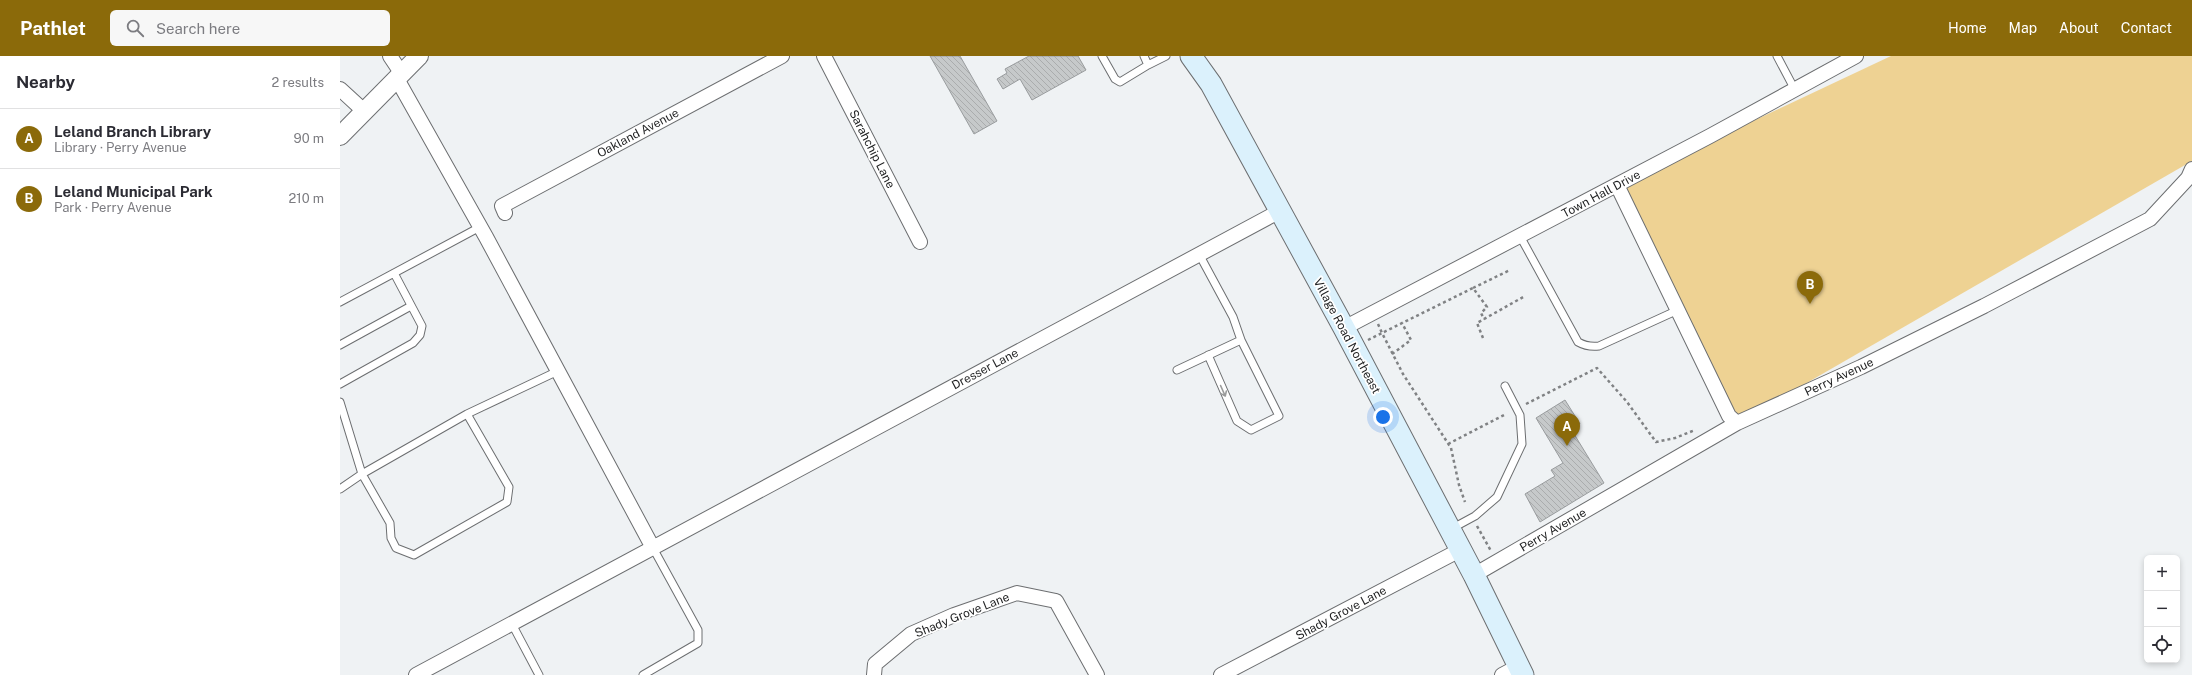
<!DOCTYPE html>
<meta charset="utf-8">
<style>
:root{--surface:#fff;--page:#f7f7f7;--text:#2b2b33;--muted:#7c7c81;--line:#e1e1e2;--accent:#8b6a0a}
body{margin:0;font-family:"Public Sans",sans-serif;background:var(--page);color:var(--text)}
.controls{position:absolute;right:12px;bottom:12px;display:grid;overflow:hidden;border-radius:6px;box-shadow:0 2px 6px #0003}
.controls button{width:36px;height:36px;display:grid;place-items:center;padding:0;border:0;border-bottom:1px solid var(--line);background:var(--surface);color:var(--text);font:20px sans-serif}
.you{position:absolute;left:1043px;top:361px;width:14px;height:14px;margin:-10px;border:3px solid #fff;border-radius:50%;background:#1a73e8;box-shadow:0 0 0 6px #1a73e833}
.badge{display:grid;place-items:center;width:26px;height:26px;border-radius:50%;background:var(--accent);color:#fff;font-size:13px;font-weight:700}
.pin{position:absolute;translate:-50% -33px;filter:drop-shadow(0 1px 2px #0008)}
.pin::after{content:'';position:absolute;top:21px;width:14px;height:12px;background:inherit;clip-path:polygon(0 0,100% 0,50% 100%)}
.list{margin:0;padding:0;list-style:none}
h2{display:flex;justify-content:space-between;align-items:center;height:52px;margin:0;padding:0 16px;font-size:17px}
h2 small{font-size:13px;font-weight:400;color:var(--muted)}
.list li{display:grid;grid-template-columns:26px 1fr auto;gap:12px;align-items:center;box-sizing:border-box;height:60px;padding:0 16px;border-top:1px solid var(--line)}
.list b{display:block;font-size:15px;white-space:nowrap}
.list p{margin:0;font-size:13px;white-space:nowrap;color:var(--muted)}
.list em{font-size:13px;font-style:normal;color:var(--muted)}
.icon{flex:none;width:22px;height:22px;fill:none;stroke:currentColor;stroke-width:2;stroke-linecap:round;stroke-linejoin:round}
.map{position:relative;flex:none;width:1852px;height:619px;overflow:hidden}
header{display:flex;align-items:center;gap:24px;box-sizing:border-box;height:56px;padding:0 20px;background:var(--accent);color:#fff}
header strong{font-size:19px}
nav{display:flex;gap:22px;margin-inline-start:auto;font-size:14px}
.search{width:280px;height:36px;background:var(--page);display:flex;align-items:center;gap:10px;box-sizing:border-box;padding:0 14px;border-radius:6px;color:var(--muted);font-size:15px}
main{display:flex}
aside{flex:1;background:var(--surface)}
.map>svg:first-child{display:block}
.park{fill:#eed293}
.building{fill:url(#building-back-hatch);stroke:#999c9e}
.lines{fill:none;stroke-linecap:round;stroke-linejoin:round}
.service-casing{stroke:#6c6e70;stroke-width:9}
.minor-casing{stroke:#6c6e70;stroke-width:16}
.tertiary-casing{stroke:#6c6e70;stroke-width:20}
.secondary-casing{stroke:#6c6e70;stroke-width:23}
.path{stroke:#808284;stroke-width:2.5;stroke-dasharray:3 3;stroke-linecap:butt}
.service{stroke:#fff;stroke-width:7}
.minor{stroke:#fff;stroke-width:14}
.tertiary{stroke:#fff;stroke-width:18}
.secondary{stroke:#dbf1fc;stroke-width:21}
.oneway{stroke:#9a9b9b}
.labels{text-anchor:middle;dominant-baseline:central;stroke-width:3.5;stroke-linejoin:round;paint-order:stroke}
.street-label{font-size:12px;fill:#1f2021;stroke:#fff}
</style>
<header>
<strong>Pathlet</strong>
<div class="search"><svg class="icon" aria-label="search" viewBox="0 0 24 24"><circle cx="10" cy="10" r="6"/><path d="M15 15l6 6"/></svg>Search here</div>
<nav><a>Home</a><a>Map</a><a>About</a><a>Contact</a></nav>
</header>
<main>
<aside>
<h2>Nearby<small>2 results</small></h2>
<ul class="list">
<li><span class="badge">A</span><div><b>Leland Branch Library</b><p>Library · Perry Avenue</p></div><em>90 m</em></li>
<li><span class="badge">B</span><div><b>Leland Municipal Park</b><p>Park · Perry Avenue</p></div><em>210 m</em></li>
</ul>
</aside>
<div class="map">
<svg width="1852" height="619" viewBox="0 0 1852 619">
<defs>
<pattern id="building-back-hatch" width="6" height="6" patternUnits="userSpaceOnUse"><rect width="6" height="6" fill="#c6c9ca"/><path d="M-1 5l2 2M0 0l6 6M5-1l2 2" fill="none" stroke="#aaacad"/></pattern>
</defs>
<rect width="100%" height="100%" fill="#eff2f4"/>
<path class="park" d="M1551 0H1852V105L1397 367 1277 129Z"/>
<path class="building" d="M590 0H620L657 65 634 78Z
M689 0H738L746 14 692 44 680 23 663 33 657 23 667 17 665 13Z
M1225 344 1240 368 1231 373 1264 427 1200 466 1185 438 1215 420 1211 414 1223 407 1196 362Z"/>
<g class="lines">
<g class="service-casing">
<path id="service" d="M762 0 775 23 780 26 808 9
M804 0 808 9 826 0
M1437 0 1455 34
M1180 180 1238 286C1245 290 1251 291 1259 290L1338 254
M0 246 140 171
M0 289 71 250
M868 299 897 365 911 374 939 360 901 284
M837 314 901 284 893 261 859 198
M0 328 73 287 80 279 82 270 54 217
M0 346 22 418 50 467 51 482 56 492 74 499 167 446 169 431 127 358
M0 433 22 418 127 358 218 315
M1111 473 1135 460 1157 441 1182 388 1180 359 1165 330
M172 568 199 619
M303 619 358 587V574L313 492"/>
</g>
<g class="minor-casing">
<path id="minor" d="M50 0 62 18
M484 0 580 186
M57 23 146 181 313 492
M0 33 24 55
M1277 129 1389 360 1397 367
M165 157 162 150 442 0
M1004 272 1370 80 1516 0
M1134 519 1397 367 1521 311 1644 250 1810 163 1848 122 1852 113
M76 619 940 155
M534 619 535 608 571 578 614 559 677 537 716 545 757 619
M881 619 1120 494
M1162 619 1179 610"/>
</g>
<g class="tertiary-casing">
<path id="tertiary" d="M0 80 79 0"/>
</g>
<g class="secondary-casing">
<path id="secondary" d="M851 0 871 28 1004 272 1134 519 1183 619"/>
</g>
<path class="path" d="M1133 232 1170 214
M1038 268 1042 277 1133 232 1147 251 1141 257 1144 263
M1143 282 1137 267 1185 240
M1028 284 1042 277 1063 318 1111 392 1119 429 1125 446
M1052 298 1071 284 1062 267
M1186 348 1257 312 1287 346 1316 386 1335 382 1355 374
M1108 388 1166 358
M1137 470 1151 495"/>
<use href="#service" class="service"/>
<use href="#minor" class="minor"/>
<use href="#tertiary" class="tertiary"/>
<use href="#secondary" class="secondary"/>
</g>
<defs><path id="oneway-shaft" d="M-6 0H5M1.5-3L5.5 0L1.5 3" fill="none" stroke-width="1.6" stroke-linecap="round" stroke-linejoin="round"/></defs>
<use class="oneway" href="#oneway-shaft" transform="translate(883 335) rotate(66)"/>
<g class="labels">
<g class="street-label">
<text transform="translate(298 77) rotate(-28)">Oakland Avenue</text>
<text transform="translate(532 93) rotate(63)">Sarahchip Lane</text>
<text transform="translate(1261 138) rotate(-28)">Town Hall Drive</text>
<text transform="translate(1007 280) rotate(62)">Village Road Northeast</text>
<text transform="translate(645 313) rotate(-28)">Dresser Lane</text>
<text transform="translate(1499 321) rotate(-25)">Perry Avenue</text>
<text transform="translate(1213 474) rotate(-30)">Perry Avenue</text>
<text transform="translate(1001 557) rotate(-28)">Shady Grove Lane</text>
<text transform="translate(622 559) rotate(-22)">Shady Grove Lane</text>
</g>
</g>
</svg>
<div class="controls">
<button>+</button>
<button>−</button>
<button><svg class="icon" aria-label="locate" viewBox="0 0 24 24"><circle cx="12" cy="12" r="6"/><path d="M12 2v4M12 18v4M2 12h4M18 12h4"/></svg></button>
</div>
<div class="you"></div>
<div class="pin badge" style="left:1227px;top:390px">A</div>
<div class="pin badge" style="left:1470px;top:248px">B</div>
</div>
</main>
